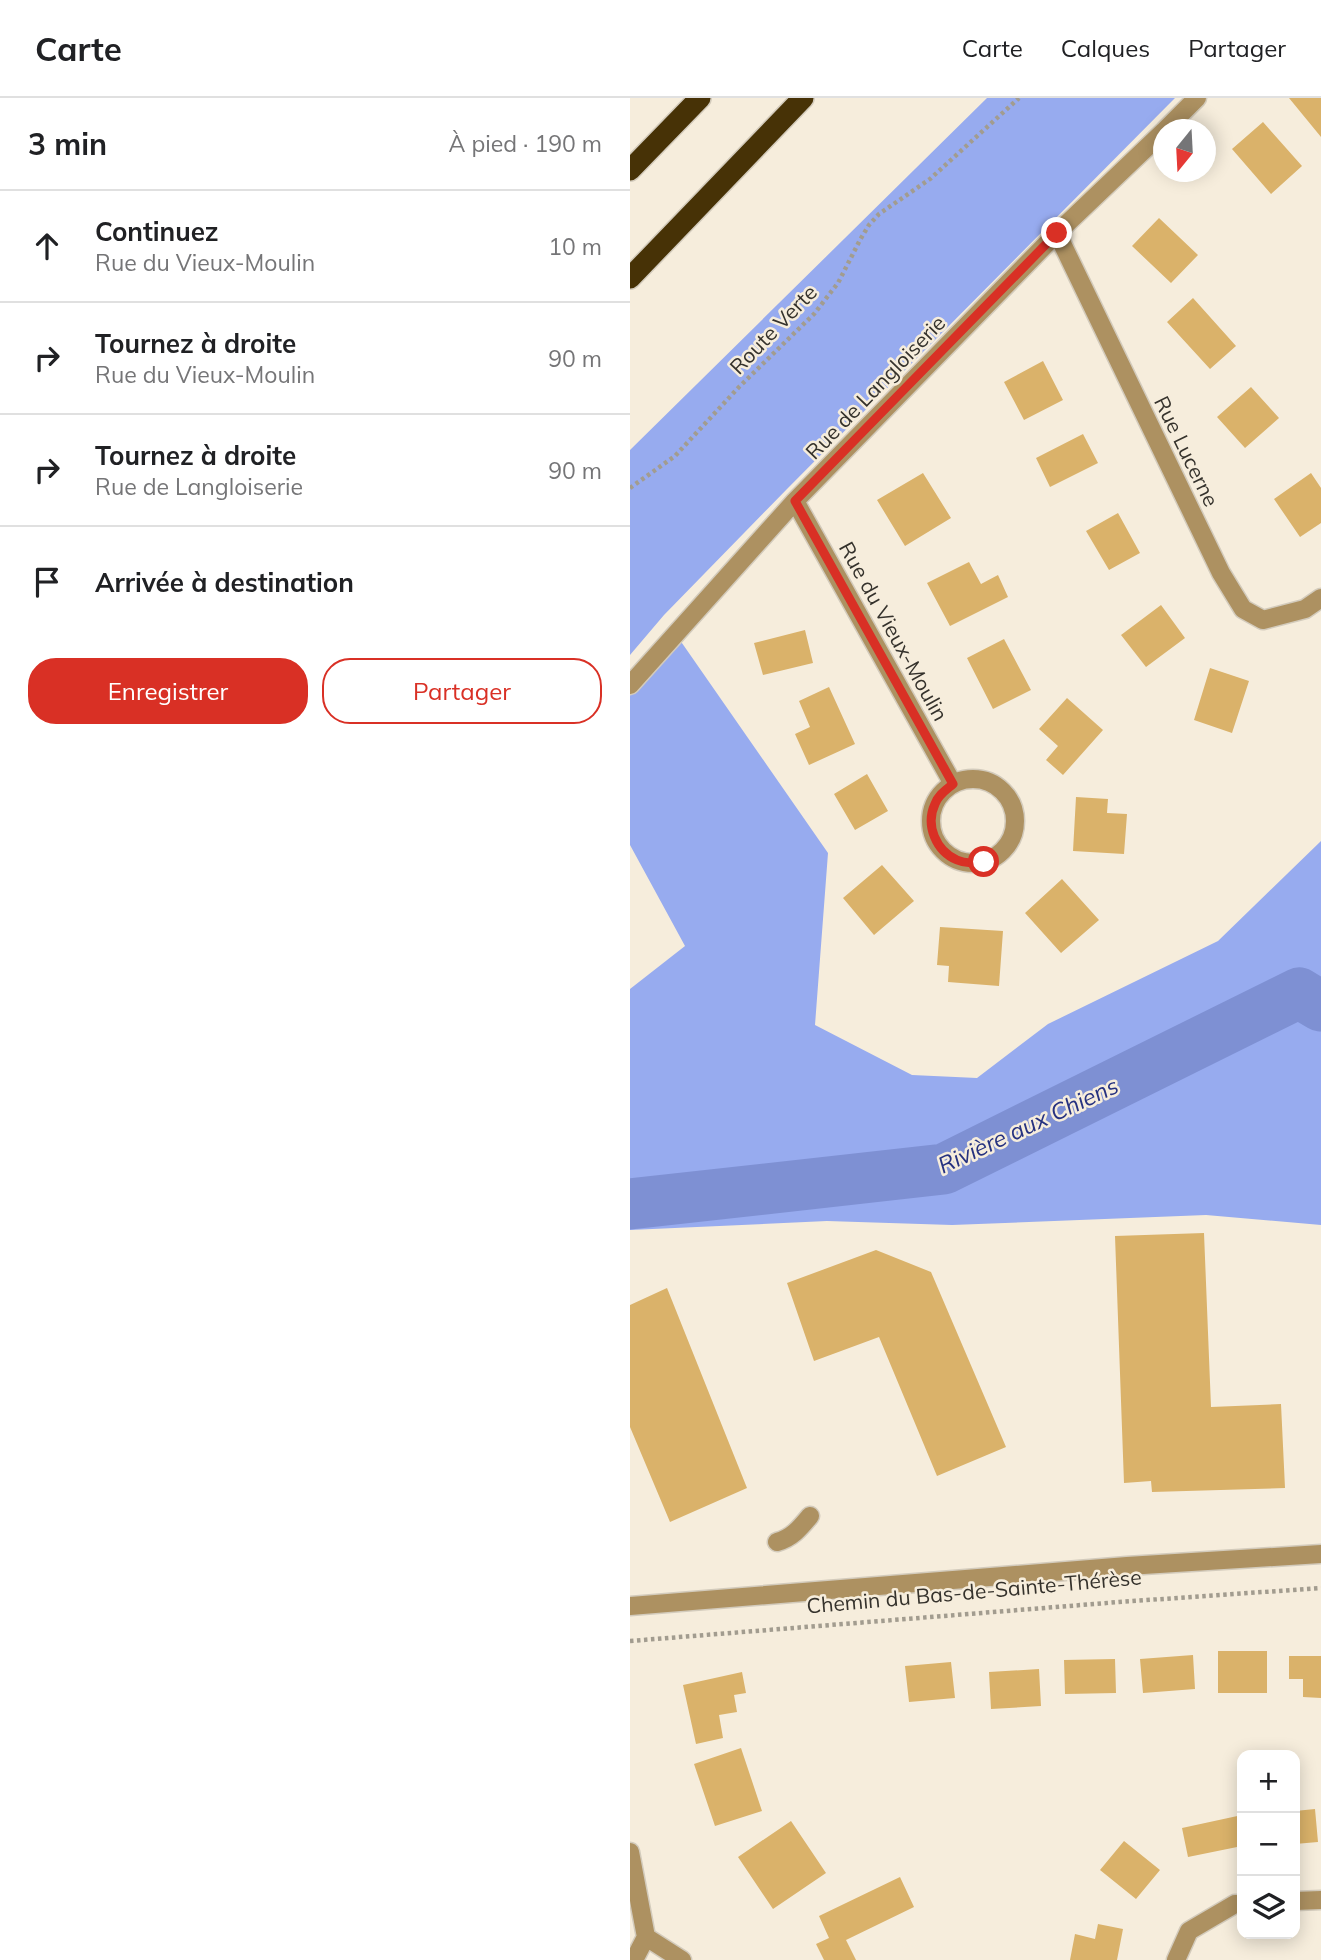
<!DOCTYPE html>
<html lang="fr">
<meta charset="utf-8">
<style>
:root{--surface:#fff;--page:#f2f2f2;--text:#202124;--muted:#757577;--line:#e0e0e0;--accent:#d93025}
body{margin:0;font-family:Mulish,sans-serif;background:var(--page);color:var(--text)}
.controls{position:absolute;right:21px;bottom:21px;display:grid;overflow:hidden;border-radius:14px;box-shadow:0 4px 18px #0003}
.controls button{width:63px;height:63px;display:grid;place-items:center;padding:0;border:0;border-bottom:2px solid var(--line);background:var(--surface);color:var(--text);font:35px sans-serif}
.compass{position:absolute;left:523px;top:21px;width:63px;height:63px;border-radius:50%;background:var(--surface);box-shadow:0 4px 18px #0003;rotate:198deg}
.stop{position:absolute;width:21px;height:21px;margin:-16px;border:5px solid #d93025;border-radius:50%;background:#fff}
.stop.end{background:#d93025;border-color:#fff;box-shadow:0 2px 7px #0008}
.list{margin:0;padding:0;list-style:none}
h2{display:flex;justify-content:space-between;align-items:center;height:91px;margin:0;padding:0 28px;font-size:30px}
h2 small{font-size:23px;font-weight:400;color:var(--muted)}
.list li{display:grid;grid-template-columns:46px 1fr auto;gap:21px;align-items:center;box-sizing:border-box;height:112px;padding:0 28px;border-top:2px solid var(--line)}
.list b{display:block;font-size:26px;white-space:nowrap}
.list p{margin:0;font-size:23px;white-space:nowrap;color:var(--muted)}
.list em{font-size:23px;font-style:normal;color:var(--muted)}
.actions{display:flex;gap:14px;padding:21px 28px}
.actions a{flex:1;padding:16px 0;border:2px solid var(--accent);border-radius:28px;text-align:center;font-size:24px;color:var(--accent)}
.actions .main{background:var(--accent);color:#fff}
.icon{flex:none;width:38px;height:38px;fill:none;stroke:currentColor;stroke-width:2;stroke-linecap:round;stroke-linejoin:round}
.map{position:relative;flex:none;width:691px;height:1862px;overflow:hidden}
header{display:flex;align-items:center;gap:42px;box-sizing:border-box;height:98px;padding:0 35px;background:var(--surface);border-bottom:2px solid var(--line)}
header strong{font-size:33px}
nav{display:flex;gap:38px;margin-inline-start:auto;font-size:24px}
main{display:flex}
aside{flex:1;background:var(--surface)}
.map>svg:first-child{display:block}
.forest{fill:#97abef}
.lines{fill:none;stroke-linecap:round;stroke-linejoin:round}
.river{stroke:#7e90d3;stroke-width:51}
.building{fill:#dab26a}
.minor-casing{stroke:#d3cbbc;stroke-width:21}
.highway-casing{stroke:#d3cbbc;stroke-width:24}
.path{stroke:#a29c8f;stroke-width:4.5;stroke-dasharray:3.5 3.5;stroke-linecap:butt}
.minor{stroke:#ad9161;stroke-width:18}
.highway{stroke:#473206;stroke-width:21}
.route{stroke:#d93025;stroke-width:9}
.labels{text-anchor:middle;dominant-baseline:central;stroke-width:5;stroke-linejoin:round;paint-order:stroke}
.street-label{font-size:21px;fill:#35322c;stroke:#f6eddc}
.water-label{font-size:23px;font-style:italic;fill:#263280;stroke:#f6eddc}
</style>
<header>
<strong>Carte</strong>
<nav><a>Carte</a><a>Calques</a><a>Partager</a></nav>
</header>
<main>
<aside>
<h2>3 min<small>À pied · 190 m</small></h2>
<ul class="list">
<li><svg class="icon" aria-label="ahead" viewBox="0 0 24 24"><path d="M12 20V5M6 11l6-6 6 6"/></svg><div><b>Continuez</b><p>Rue du Vieux-Moulin</p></div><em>10 m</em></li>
<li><svg class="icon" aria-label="right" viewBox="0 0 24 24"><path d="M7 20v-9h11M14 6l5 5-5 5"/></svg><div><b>Tournez à droite</b><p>Rue du Vieux-Moulin</p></div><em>90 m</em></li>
<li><svg class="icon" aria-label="right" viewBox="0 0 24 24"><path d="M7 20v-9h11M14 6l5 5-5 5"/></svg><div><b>Tournez à droite</b><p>Rue de Langloiserie</p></div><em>90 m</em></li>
<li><svg class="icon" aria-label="arrive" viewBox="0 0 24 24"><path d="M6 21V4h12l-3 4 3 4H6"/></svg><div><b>Arrivée à destination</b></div></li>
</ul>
<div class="actions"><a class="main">Enregistrer</a><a>Partager</a></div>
</aside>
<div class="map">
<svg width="691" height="1862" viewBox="0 0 691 1862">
<rect width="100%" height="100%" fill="#f6eddc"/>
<path class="forest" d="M357 0H545L157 391 34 517 0 557V352Z
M45 535 198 755 185 927 282 977 347 980 418 926 588 843 691 743V1127L576 1117 322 1127 197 1123 0 1132V891L55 848 0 747V584Z"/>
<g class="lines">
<path class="river" d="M0 1106 314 1071 669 895 691 908"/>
</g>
<path class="building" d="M659 0H691V39Z
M633 24 672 68 641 96 602 51Z
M529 120 568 157 541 185 502 148Z
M563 200 606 248 580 271 537 224Z
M413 263 433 302 394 322 374 284Z
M621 289 649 320 615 350 587 319Z
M453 336 468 365 420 389 406 360Z
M293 375 321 420 275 448 247 402Z
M681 375 691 390V425L670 439 644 401Z
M488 415 510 455 479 472 456 433Z
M339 464 351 486 368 477 378 499 320 528 297 485Z
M531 507 555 540 516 569 491 537Z
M175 532 183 565 133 577 124 545Z
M374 541 401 592 363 611 337 560Z
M580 570 619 583 602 635 564 622Z
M199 589 225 646 179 667 165 636 180 629 169 603Z
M437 600 473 632 433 677 416 662 428 648 409 631Z
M237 676 258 713 225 732 204 696Z
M446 699 478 701 477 715 497 716 494 756 443 753Z
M252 767 284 803 244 837 213 800Z
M432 781 469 822 431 855 395 815Z
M310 829 373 833 369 888 318 884 319 868 307 867Z
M574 1135 581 1309 651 1306 655 1390 522 1394 521 1383 494 1385 485 1138Z
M246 1152 301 1174 376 1349 307 1378 249 1239 184 1263 157 1185Z
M37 1190 117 1390 40 1424 0 1329V1207Z
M588 1553H637V1595H588Z
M563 1557 565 1591 513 1595 510 1561Z
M659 1558H691V1600L673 1599V1581H659Z
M485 1561 486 1595 435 1596 434 1562Z
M321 1564 325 1600 279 1604 275 1568Z
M409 1571 411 1608 361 1611 359 1574Z
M112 1574 116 1595 104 1597 107 1614 89 1617 93 1640 66 1646 53 1587Z
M111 1650 132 1713 85 1728 64 1666Z
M685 1711 688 1744 665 1746V1713Z
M612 1717V1748L558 1759 552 1730Z
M161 1723 196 1775 143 1811 108 1759Z
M494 1743 530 1772 506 1801 470 1772Z
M270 1779 284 1809 216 1842 226 1862H194L186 1846 199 1840 189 1818Z
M468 1826 493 1831 487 1862H440L445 1836 465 1841Z"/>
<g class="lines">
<g class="minor-casing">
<path id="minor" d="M535 32 567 0
M427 135 591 475 613 511 633 522 675 511 691 500
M165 403 323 686
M0 587 165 403 427 135 534 33
M301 723a42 42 0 1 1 84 0a42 42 0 1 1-84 0Z
M147 1444C162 1440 170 1430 180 1418
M0 1508 497 1468 691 1456
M0 1754 16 1839 52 1862
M665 1803 691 1802
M4 1862 16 1839
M546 1862 559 1833 605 1806H612"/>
</g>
<g class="highway-casing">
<path id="highway" d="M0 72 70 0
M0 180 173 0"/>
</g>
<path class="path" d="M0 390 45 358 109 289 184 216 208 185 230 142 239 127 249 116 300 81 389 0
M0 1543 489 1504 691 1490"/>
<use href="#minor" class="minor"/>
<use href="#highway" class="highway"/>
</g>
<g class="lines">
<path class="route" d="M354 764C345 765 336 766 327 762 306 753 295 727 305 706 308 697 316 692 323 686L165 403 427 135"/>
</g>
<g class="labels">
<g class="street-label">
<text transform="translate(143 231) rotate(-46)">Route Verte</text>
<text transform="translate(245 289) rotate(-46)">Rue de Langloiserie</text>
<text transform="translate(557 353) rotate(64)">Rue Lucerne</text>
<text transform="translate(264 533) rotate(61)">Rue du Vieux-Moulin</text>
<text transform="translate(344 1493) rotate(-5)">Chemin du Bas-de-Sainte-Thérèse</text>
</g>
<g class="water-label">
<text transform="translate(398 1027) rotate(-25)">Rivière aux Chiens</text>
</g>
</g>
</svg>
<div class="controls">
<button>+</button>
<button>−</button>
<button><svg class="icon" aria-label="layers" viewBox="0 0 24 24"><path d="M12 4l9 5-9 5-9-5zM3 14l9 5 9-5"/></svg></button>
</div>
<svg class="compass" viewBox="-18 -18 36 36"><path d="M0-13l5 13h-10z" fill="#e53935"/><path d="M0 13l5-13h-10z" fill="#757577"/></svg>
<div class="stop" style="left:354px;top:764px"></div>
<div class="stop end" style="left:427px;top:135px"></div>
</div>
</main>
